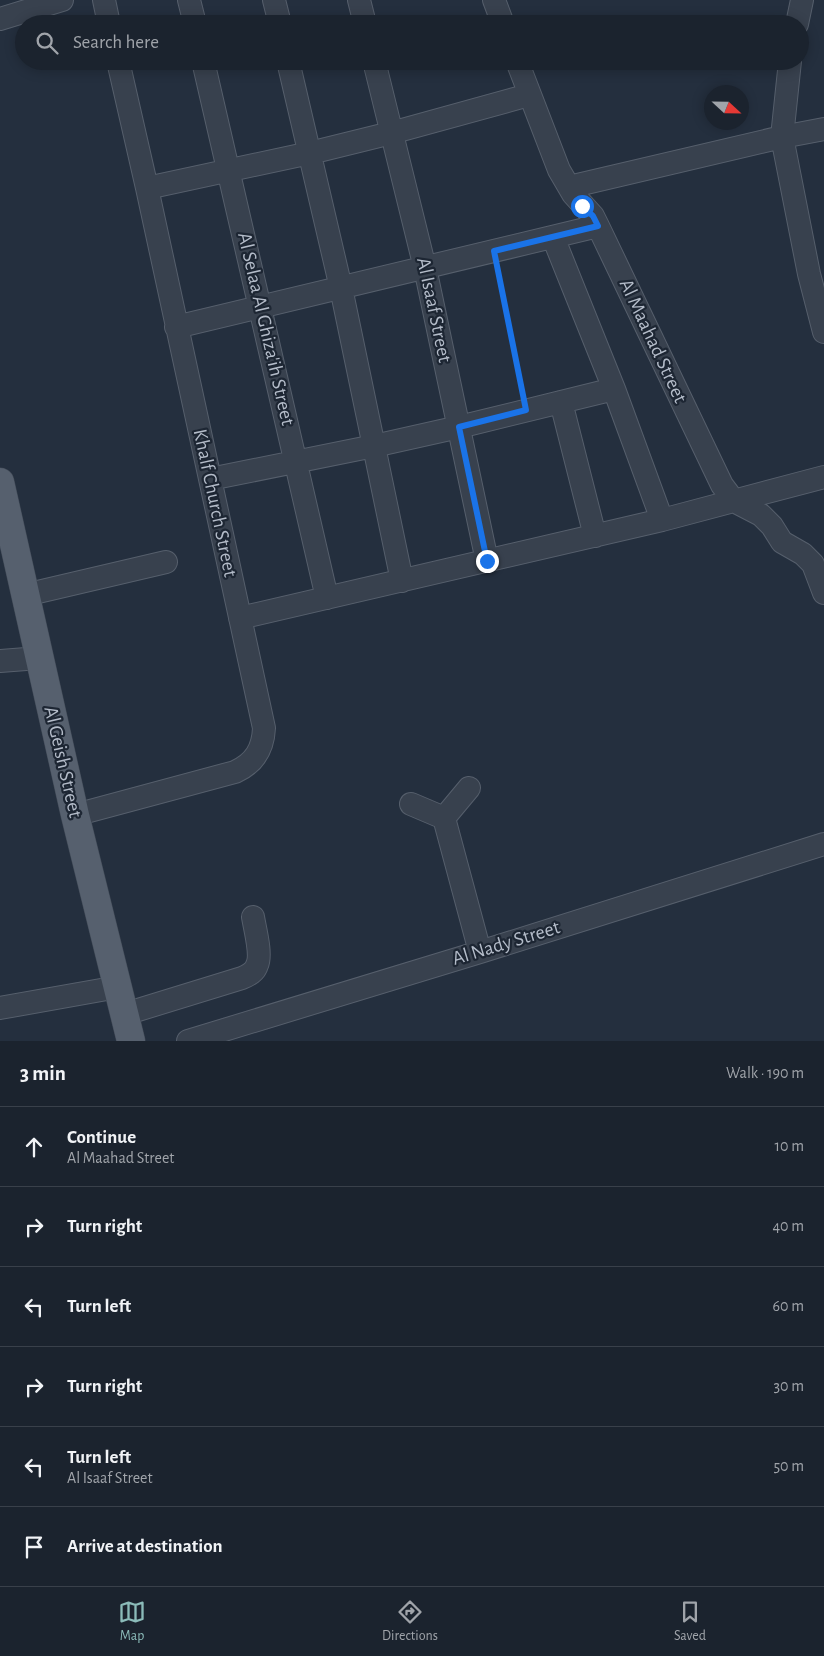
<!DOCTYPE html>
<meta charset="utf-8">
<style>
:root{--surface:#1b232e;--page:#242b36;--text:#f1f3f6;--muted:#a0a4aa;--line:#39404a;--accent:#8bbbb9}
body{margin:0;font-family:"Alegreya Sans",sans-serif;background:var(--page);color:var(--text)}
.compass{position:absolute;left:704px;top:85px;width:45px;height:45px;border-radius:50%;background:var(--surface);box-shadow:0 2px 12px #0003;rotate:112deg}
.stop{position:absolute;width:15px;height:15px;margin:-11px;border:4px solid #1a73e8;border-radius:50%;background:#fff}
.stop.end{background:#1a73e8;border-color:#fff;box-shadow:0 1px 5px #0008}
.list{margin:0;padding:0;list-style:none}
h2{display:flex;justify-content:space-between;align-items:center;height:65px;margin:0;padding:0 20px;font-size:21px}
h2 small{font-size:16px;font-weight:400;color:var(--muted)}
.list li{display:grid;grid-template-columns:32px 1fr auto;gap:15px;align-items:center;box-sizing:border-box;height:80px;padding:0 20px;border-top:1px solid var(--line)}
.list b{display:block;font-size:19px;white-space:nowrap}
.list p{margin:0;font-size:16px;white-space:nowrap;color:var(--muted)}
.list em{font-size:16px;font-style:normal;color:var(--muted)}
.icon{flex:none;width:28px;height:28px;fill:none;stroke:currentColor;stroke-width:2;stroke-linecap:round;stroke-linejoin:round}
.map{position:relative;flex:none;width:824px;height:1041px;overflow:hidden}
.search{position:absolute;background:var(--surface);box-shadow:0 2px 12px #0003;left:15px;right:15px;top:15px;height:55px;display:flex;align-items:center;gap:12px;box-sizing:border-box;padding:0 18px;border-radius:28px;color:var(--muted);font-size:19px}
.sheet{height:545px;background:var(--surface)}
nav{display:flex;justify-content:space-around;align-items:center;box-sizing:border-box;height:70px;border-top:1px solid var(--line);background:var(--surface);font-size:14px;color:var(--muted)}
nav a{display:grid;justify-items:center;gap:2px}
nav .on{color:var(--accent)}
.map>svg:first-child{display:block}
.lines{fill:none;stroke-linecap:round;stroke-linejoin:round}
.minor-casing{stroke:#565f6c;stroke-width:24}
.major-casing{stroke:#414a57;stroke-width:29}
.path{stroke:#44595c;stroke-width:3;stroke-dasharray:4 4;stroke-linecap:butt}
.minor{stroke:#38414e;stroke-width:22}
.major{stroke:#56606e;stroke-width:28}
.route{stroke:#1a73e8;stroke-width:6}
.labels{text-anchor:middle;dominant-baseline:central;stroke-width:4.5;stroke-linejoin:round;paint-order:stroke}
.street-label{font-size:20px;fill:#b4bcc9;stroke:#1d2633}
</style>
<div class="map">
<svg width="824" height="1041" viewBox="0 0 824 1041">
<rect width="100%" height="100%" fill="#242f3e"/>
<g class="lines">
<g class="minor-casing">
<path id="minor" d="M104 0 109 24
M189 0 195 24
M274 0 280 24
M359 0 365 24
M494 0 503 24
M0 19 62 0
M797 24 802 0
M203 61 327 598
M288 61 341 288 402 581
M374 61 425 268 487 561
M517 61 559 170 573 194 593 216 598 226 722 485 734 501 761 515 772 526 782 542 803 554 813 564 824 593
M790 61 782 137 809 274 824 332
M569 187 782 137 824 129
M147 188 310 153 391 133 529 95
M553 237 614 389 662 520
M176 327 598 226
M561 402 595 536
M210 479 374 446 459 427 614 389
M25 595 166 562
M240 618 662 520 824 477
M0 661 39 658
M411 804 444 818 469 788
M75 815 235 772C255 763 263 749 264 728L147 188 118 61
M444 818 480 952
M0 1008 118 987
M125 1014 242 978C249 975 255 972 257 965 262 955 255 929 253 917
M188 1041 480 952 824 844"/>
</g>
<g class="major-casing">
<path id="major" d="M0 482 75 815 131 1041"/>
</g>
<path class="path" d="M497 269 523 392"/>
<use href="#minor" class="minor"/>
<use href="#major" class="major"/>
</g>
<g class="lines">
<path class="route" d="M487 561 459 427 526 410 494 251 598 226 593 216 582 206"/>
</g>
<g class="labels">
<g class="street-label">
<text transform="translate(434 310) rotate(78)">Al Isaaf Street</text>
<text transform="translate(266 329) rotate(77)">Al Selaa Al Ghiza'ih Street</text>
<text transform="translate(653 341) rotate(65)">Al Maahad Street</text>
<text transform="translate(215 503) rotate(78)">Khalf Church Street</text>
<text transform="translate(63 762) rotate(77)">Al Geish Street</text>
<text transform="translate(506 943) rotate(-17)">Al Nady Street</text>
</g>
</g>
</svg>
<svg class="compass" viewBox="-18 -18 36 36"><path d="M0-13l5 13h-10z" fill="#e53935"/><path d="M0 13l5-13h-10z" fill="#a0a4aa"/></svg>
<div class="stop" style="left:582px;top:206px"></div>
<div class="stop end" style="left:487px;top:561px"></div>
<div class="search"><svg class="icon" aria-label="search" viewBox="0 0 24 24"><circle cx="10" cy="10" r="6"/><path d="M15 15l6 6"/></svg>Search here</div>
</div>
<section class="sheet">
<h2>3 min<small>Walk · 190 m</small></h2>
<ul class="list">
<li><svg class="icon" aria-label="ahead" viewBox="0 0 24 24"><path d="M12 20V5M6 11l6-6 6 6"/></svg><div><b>Continue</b><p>Al Maahad Street</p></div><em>10 m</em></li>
<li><svg class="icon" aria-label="right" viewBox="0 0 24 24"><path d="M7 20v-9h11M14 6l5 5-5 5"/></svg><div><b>Turn right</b></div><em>40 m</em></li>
<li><svg class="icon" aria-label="left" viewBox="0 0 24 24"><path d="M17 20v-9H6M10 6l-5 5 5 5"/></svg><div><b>Turn left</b></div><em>60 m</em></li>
<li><svg class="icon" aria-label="right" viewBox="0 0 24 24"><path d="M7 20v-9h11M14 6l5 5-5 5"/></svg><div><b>Turn right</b></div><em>30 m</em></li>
<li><svg class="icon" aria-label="left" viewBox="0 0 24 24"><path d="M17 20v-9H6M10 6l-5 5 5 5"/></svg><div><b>Turn left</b><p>Al Isaaf Street</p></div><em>50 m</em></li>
<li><svg class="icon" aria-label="arrive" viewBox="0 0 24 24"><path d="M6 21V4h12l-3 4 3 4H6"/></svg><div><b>Arrive at destination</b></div></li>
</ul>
</section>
<nav>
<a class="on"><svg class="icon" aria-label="map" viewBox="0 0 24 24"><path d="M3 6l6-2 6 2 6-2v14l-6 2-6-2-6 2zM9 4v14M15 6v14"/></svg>Map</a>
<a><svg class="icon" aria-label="directions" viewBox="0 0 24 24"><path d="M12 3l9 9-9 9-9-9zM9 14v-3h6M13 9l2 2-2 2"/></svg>Directions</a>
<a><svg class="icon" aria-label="saved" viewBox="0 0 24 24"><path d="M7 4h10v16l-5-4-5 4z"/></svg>Saved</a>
</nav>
